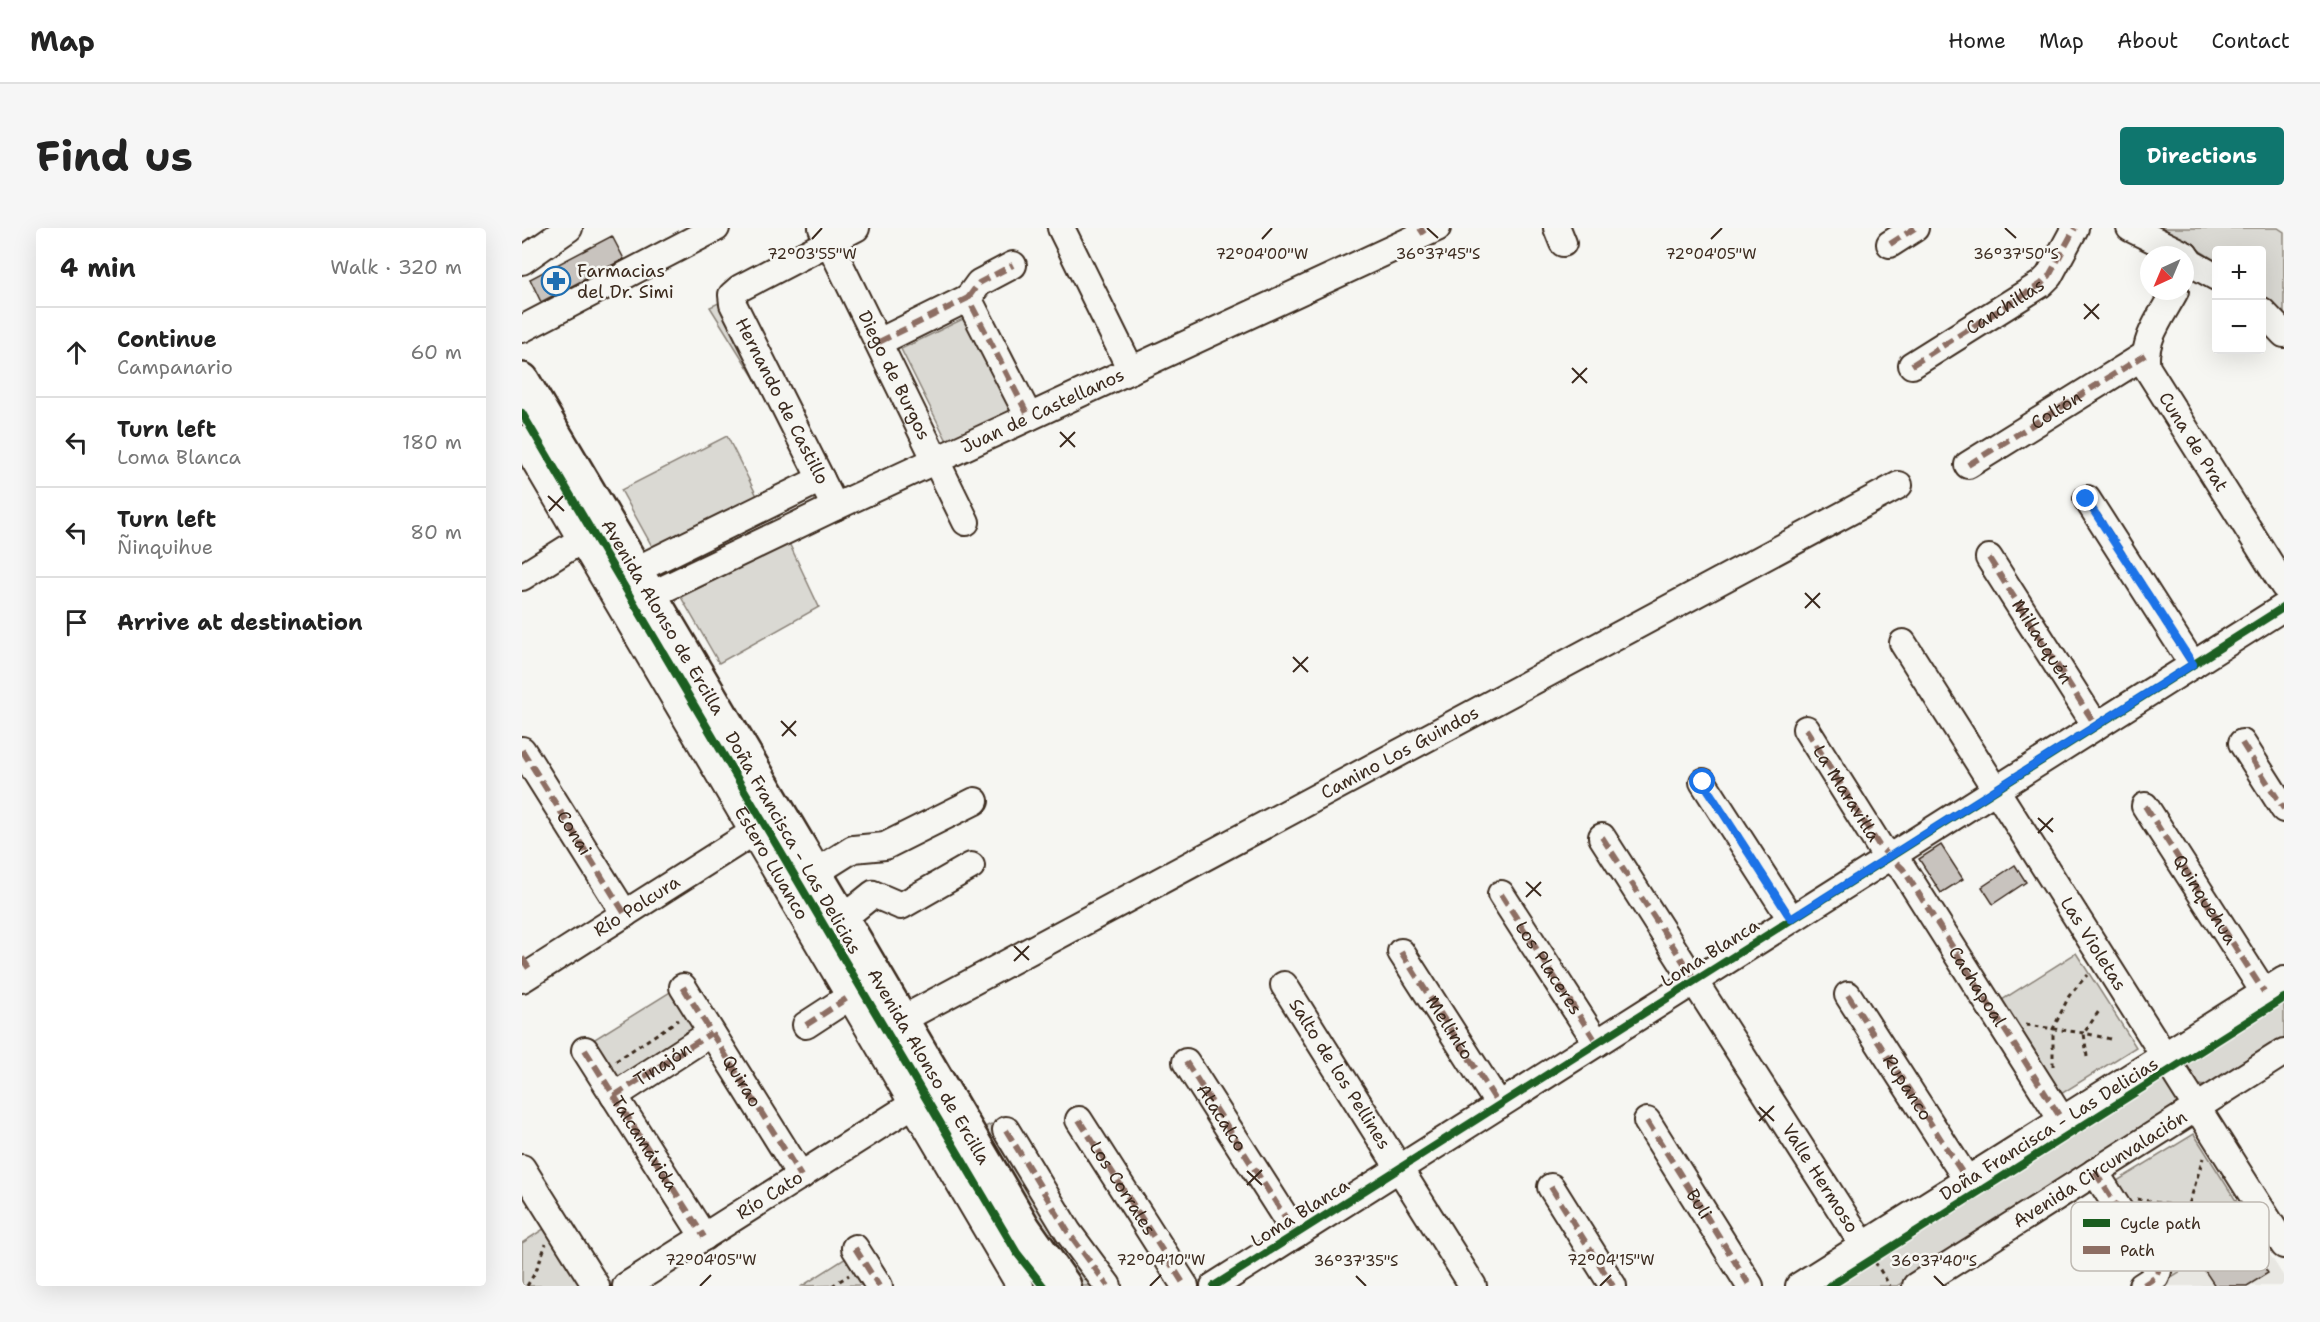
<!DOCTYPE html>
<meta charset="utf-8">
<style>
:root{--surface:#fff;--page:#f6f6f6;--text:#222;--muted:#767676;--line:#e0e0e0;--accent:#0f766e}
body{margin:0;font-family:"Shantell Sans",sans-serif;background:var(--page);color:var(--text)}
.controls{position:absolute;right:18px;top:18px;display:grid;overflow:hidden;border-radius:6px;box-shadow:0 6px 24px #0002}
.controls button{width:54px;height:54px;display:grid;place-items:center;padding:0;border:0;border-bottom:2px solid var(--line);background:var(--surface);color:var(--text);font:30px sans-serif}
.compass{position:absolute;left:1618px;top:18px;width:54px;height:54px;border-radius:50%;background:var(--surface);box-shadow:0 6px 24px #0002;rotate:224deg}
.stop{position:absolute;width:18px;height:18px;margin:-14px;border:4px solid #1a73e8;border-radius:50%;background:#fff}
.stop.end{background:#1a73e8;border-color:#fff;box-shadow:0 2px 6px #0008}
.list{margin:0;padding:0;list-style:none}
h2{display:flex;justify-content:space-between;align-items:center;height:78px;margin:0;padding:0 24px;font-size:26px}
h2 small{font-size:20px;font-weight:400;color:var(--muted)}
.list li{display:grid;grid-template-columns:39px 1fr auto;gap:18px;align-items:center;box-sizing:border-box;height:90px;padding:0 24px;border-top:2px solid var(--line)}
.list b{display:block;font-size:22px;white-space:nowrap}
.list p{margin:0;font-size:20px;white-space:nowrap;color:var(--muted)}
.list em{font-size:20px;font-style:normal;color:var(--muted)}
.icon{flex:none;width:33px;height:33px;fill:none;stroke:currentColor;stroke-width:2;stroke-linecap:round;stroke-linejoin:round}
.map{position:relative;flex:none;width:1762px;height:1058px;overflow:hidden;border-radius:6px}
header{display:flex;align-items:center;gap:36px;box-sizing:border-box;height:84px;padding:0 30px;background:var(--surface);border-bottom:2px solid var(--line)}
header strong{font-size:28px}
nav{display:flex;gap:33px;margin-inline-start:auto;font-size:21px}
.intro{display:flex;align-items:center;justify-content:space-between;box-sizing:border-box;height:144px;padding:0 36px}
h1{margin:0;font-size:42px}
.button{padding:15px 27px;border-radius:6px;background:var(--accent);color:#fff;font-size:21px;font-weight:700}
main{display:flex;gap:36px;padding:0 36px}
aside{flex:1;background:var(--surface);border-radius:6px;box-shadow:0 6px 24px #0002}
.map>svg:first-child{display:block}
.built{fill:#e8e7e2}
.green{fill:#dad9d3;stroke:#8a8278;stroke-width:1.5}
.building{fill:#c8c3be;stroke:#3b2a1e;stroke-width:1.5}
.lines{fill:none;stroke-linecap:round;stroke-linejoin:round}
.minor-casing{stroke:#3b2a1e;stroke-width:30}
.major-casing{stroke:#3b2a1e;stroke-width:38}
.path{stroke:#3b2a1e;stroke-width:3;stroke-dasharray:4.5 4.5;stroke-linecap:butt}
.minor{stroke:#f6f6f2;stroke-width:26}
.major{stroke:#f6f6f2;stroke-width:33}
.quiet{stroke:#8d6e63;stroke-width:6;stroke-dasharray:12 6;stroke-linecap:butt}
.cycleway-casing{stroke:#f6f6f2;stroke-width:11}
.cycleway{stroke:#1b5e20;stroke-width:8}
.route{stroke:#1a73e8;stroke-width:8}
.ticks{fill:none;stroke:#3b2a1e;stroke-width:2}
.labels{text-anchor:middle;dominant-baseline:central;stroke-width:5;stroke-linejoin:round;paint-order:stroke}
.poi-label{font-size:18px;fill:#3b2a1e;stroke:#f6f6f2;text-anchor:start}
.street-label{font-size:18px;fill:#3b2a1e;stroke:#f6f6f2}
.key{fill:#f6f6f2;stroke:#beb9b2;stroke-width:1.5}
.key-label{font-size:16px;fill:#3b2a1e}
.ticks-label{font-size:15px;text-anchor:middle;fill:#3b2a1e;stroke:#f6f6f2;stroke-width:5;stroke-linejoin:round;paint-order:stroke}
</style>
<header>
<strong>Map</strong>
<nav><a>Home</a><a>Map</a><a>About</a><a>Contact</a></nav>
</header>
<div class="intro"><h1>Find us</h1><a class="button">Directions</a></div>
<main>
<aside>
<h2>4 min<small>Walk · 320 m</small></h2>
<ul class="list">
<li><svg class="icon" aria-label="ahead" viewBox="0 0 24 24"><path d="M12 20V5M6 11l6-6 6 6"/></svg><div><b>Continue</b><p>Campanario</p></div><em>60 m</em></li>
<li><svg class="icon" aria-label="left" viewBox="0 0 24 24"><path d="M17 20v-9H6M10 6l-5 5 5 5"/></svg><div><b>Turn left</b><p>Loma Blanca</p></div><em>180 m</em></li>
<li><svg class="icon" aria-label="left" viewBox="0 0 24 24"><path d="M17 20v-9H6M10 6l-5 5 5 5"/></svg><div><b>Turn left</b><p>Ñinquihue</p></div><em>80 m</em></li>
<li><svg class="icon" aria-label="arrive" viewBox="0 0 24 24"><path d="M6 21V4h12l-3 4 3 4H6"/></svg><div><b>Arrive at destination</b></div></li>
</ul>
</aside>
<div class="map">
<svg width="1762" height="1058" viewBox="0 0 1762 1058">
<rect width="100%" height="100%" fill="#f6f6f2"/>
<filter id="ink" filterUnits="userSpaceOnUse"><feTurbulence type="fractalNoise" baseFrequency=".0167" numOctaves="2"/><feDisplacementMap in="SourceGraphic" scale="12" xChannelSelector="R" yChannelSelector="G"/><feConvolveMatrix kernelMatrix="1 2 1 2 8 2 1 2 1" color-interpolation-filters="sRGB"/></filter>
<g filter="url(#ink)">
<path class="built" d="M1730 998 1762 1049V1058H1641L1639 1055Z"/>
<path class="green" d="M1632 0H1756L1762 4V91L1740 68V22H1694V33L1667 16Z
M201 73 254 185 188 79Z
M445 89 492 183 426 215 379 121Z
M205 208 235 268 131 320 99 262Z
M267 315 297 379 197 435 159 369Z
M1554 725 1614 819 1531 871 1472 777Z
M153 761 180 804 96 857 68 814Z
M1762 766V812L1687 859 1674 856 1663 839 1665 827Z
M1628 851 1643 852 1655 873 1650 884 1375 1058H1301Z
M469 896 523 987 573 1058H555L457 902Z
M1672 906 1730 998 1648 1050 1590 956Z
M23 1000 59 1058H0V1015Z
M324 1030 342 1057 280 1058Z"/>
<path class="building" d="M90 8 102 31 19 74 8 51Z
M1419 617 1441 651 1419 665 1397 631Z
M1493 637 1504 654 1471 676 1460 659Z
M1722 1017 1731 1032 1736 1029 1746 1045 1725 1058H1693L1683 1043Z"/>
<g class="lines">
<g class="minor-casing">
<g id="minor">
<path id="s1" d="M300 0 444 294"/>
<path d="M539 0 609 142"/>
<path d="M1035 0 1041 15"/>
<path d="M1608 0 1663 27"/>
<path d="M1368 16 1393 0"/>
<path d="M1663 27 1669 35 1694 49"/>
<path d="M0 33 47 0"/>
<path id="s2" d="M1653 63C1641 86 1619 113 1625 140L1762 358"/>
<path d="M446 70 457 55 491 37"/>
<path d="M1740 83 1762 106"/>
<path d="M0 101 194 0"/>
<path d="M357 114 446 70 507 189"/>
<path d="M1390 137 1519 56 1527 48 1553 0"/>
<path id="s3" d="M0 211 498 1058"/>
<path id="s4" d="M1446 237 1623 127"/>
<path d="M1565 271 1671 437"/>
<path d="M313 279 211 76 210 67 218 60 334 0"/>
<path id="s5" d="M1467 330 1574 498"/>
<path d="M112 343 299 251"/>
<path d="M0 349 59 312"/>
<path id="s6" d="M127 368 313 279 915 0"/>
<path id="s7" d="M1381 415 1762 1017"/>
<path d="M1284 501 1358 619 1381 641 1540 892"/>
<path d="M1720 515 1762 581"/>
<path d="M0 522 103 686"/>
<path d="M1181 554 1269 691"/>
<path d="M1623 578 1742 764"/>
<path id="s8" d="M1080 609 1341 1017"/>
<path d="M293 645 331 621 363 618 453 573"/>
<path d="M979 666 1075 815"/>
<path d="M320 691 351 666 379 678 449 638"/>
<path id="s9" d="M879 724 977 877"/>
<path id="s10" d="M0 751 230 605"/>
<path id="s11" d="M762 757 951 1058"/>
<path d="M161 759 279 948"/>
<path id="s12" d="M1326 767 1445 952"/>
<path id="s13" d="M379 792 1377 257"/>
<path d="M284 797 327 769"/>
<path d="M63 822 182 1009"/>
<path d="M664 834 774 1006"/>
<path id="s14" d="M92 868 189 805"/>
<path d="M557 892 663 1058"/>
<path id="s15" d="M1125 893 1228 1058"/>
<path d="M484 902 546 1004 586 1058"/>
<path d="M0 940 74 1058"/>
<path d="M1573 944 1636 1043 1634 1049 1620 1058"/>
<path d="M1029 959 1091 1058"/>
<path d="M333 1020 357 1058"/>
<path id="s16" d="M104 1058 390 877"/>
<path d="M692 1058 1762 379"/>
<path d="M1277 1058 1762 752"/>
<path id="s17" d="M1394 1058 1762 824"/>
</g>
</g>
<g class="major-casing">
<g id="major">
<path id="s18" d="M0 152 320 691 481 965 502 1001 542 1058"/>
</g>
</g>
<path class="path" d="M1504 797 1562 805 1588 811
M1565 829 1562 805 1577 783
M94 833 156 792
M1531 838V801L1547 768 1565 747
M1615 971 1721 990
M1652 1027 1681 930
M1353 1034 1368 1058
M5 1058 14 1043 24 1016
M310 1058 327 1047"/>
<use href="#minor" class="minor"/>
<use href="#major" class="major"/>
<g class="quiet">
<path d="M898 0 902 6"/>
<path d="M1368 16 1393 0"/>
<path d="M446 70 457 55 491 37"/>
<path d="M357 114 446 70 507 189"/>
<path id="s19" d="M1390 137 1519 56 1527 48 1553 0"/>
<path d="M1446 237 1623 127"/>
<path d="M1565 271 1671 437"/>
<path d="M1467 330 1574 498"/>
<path id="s20" d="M1284 501 1358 619 1381 641 1540 892"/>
<path d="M1720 515 1762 581"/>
<path id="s21" d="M0 522 103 686"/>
<path d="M1181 554 1269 691"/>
<path id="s22" d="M1623 578 1742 764"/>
<path d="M1080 609 1173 752"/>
<path id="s23" d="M979 666 1075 815"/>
<path d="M879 724 977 877"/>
<path d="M0 730 10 745"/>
<path id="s24" d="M161 759 279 948"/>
<path d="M1326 767 1445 952"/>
<path d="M284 797 327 769"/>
<path id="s25" d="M63 822 182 1009"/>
<path id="s26" d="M664 834 774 1006"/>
<path d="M92 868 189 805"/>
<path id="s27" d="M557 892 663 1058"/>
<path d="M1125 893 1228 1058"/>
<path d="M484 902 546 1004 586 1058"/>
<path d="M1573 944 1636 1043 1634 1049 1620 1058"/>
<path d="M1029 959 1091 1058"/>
<path d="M333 1020 357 1058"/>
</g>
<g class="cycleway-casing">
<path id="cycleway" d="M0 185 495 1025 521 1058
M692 1058 1762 379
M1308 1058 1762 770"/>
</g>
<use href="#cycleway" class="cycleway"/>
</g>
</g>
<g class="lines" filter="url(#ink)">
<path class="route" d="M1181 554 1269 691 1671 436 1564 271"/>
</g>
<path class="ticks" d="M905 0 916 10M1483 0 1494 10M290 11 300 0M740 11 750 0M1189 11 1200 0M1562 76 1577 91M1562 91 1577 76M1050 140 1065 155M1050 155 1065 140M538 204 553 219M538 219 553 204M26 268 42 283M27 283 41 268M1283 365 1298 380M1283 380 1298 365M771 429 786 444M771 444 786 429M259 493 274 508M260 508 274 493M1516 590 1531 604M1516 605 1531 590M1004 654 1019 668M1004 669 1019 654M492 718 507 732M492 733 507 718M1237 879 1252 893M1237 893 1252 878M725 943 740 957M725 957 740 942M834 1048 844 1058M1412 1048 1422 1058M178 1058 189 1047M628 1058 639 1047M1078 1058 1089 1047"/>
<defs>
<g id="pharmacy-ring" transform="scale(1.5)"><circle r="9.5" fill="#f6f6f2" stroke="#1f6fb2" stroke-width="1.5"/><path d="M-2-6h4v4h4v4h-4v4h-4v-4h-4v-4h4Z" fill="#1f6fb2"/></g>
</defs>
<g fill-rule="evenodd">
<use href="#pharmacy-ring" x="34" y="53"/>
</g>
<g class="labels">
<g class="poi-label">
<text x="55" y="43">Farmacias<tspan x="55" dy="21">del Dr. Simi</tspan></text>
</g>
<g class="street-label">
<text stroke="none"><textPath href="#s19" startOffset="110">Canchillas</textPath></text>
<text stroke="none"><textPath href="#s1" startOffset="164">Diego de Burgos</textPath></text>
<text transform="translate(260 173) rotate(63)">Hernando de Castillo</text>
<text stroke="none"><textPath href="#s4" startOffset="104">Coltón</textPath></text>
<text stroke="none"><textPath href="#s6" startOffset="435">Juan de Castellanos</textPath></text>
<text stroke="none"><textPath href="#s2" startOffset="171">Cuna de Prat</textPath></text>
<text stroke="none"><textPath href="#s18" startOffset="276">Avenida Alonso de Ercilla</textPath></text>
<text stroke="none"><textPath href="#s5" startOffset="99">Millauquén</textPath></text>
<text stroke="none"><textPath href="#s13" startOffset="566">Camino Los Guindos</textPath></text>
<text stroke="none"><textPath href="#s20" startOffset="76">La Maravilla</textPath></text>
<text stroke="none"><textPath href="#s21" startOffset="98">Conai</textPath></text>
<text transform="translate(271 615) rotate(60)">Doña Francisca - Las Delicias</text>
<text stroke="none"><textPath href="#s3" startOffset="492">Estero Lluanco</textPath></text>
<text stroke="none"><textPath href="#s22" startOffset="111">Quinquehua</textPath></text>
<text stroke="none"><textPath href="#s10" startOffset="136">Río Polcura</textPath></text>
<text stroke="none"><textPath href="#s7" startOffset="356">Las Violetas</textPath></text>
<text transform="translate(1188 725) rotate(-32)">Loma Blanca</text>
<text stroke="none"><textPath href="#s23" startOffset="88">Los Placeres</textPath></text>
<text stroke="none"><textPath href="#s20" startOffset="310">Cachapoal</textPath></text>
<text stroke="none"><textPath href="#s9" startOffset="90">Mellinto</textPath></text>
<text stroke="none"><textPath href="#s14" startOffset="58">Tinajón</textPath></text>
<text stroke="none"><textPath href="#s18" startOffset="798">Avenida Alonso de Ercilla</textPath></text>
<text stroke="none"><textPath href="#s11" startOffset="105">Salto de los Pellines</textPath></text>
<text stroke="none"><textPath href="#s24" startOffset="111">Quirao</textPath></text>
<text stroke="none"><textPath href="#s12" startOffset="110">Rupanco</textPath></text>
<text stroke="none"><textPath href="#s26" startOffset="66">Atacalco</textPath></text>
<text transform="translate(1527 901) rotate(-32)">Doña Francisca - Las Delicias</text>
<text stroke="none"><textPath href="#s25" startOffset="111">Talcamávida</textPath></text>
<text stroke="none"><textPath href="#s17" startOffset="218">Avenida Circunvalación</textPath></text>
<text stroke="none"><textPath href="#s8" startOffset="405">Valle Hermoso</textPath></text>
<text stroke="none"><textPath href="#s27" startOffset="81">Los Corrales</textPath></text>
<text stroke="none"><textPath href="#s16" startOffset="170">Río Cato</textPath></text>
<text stroke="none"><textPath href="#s15" startOffset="98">Buli</textPath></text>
<text transform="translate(778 985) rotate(-32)">Loma Blanca</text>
</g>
</g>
<rect x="1549" y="974" width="198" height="69" rx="9" class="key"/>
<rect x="1561" y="991" width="27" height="8" fill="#1b5e20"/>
<rect x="1561" y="1018" width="27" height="8" fill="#8d6e63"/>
<g class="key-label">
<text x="1598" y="1001">Cycle path</text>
<text x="1598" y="1028">Path</text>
</g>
<g class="ticks-label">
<text x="916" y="31">36°37'45"S</text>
<text x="1494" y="31">36°37'50"S</text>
<text x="290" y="31">72°03'55"W</text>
<text x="740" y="31">72°04'00"W</text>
<text x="1189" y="31">72°04'05"W</text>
<text x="189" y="1037">72°04'05"W</text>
<text x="639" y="1037">72°04'10"W</text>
<text x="1089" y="1037">72°04'15"W</text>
<text x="834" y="1038">36°37'35"S</text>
<text x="1412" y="1038">36°37'40"S</text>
</g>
</svg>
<div class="controls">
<button>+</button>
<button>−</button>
</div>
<svg class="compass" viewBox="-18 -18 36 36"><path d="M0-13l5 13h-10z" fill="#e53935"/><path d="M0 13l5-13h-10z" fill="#767676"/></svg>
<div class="stop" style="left:1181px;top:554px"></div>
<div class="stop end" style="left:1564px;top:271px"></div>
</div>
</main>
